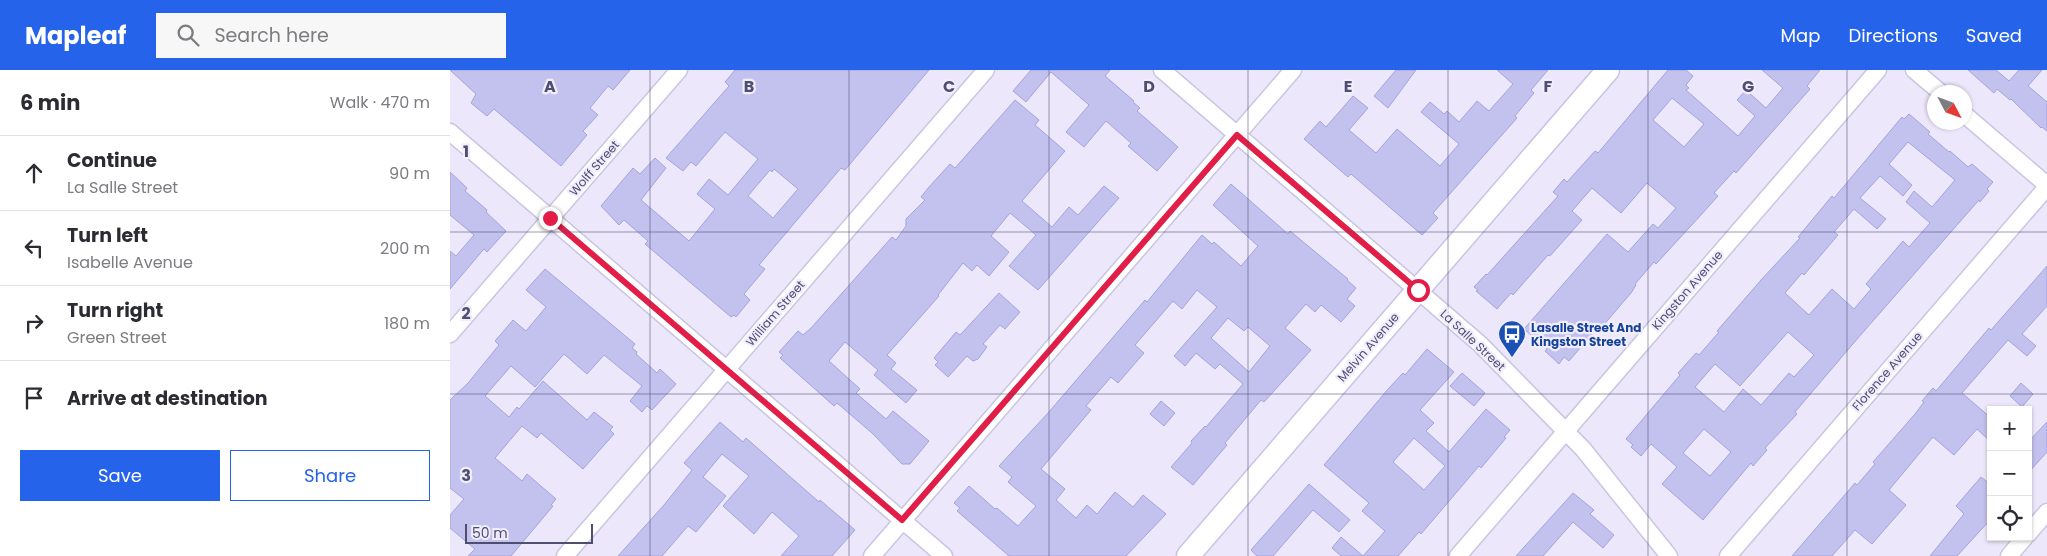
<!DOCTYPE html>
<meta charset="utf-8">
<style>
:root{--surface:#fff;--page:#f7f7f7;--text:#2b2b33;--muted:#7c7c81;--line:#e1e1e2;--accent:#2563eb}
body{margin:0;font-family:Poppins,sans-serif;background:var(--page);color:var(--text)}
.controls{position:absolute;right:15px;bottom:15px;display:grid;overflow:hidden;border-radius:0px;box-shadow:0 1px 4px #0004}
.controls button{width:45px;height:45px;display:grid;place-items:center;padding:0;border:0;border-bottom:1px solid var(--line);background:var(--surface);color:var(--text);font:25px sans-serif}
.compass{position:absolute;left:1477px;top:15px;width:45px;height:45px;border-radius:50%;background:var(--surface);box-shadow:0 1px 4px #0004;rotate:131deg}
.scale{position:absolute;left:15px;bottom:12px;width:128px;box-sizing:border-box;padding-left:5px;border:2px solid #4e4e71;border-top:0;font-size:14px;line-height:18px;white-space:nowrap;color:#4e4e71;-webkit-text-stroke:4px #f1edfd;paint-order:stroke}
.stop{position:absolute;width:15px;height:15px;margin:-11px;border:4px solid #e11d48;border-radius:50%;background:#fff}
.stop.end{background:#e11d48;border-color:#fff;box-shadow:0 1px 5px #0008}
.list{margin:0;padding:0;list-style:none}
h2{display:flex;justify-content:space-between;align-items:center;height:65px;margin:0;padding:0 20px;font-size:21px}
h2 small{font-size:16px;font-weight:400;color:var(--muted)}
.list li{display:grid;grid-template-columns:32px 1fr auto;gap:15px;align-items:center;box-sizing:border-box;height:75px;padding:0 20px;border-top:1px solid var(--line)}
.list b{display:block;font-size:19px;white-space:nowrap}
.list p{margin:0;font-size:16px;white-space:nowrap;color:var(--muted)}
.list em{font-size:16px;font-style:normal;color:var(--muted)}
.actions{display:flex;gap:10px;padding:15px 20px}
.actions a{flex:1;padding:11px 0;border:1px solid var(--accent);border-radius:0px;text-align:center;font-size:18px;color:var(--accent)}
.actions .main{background:var(--accent);color:#fff}
.icon{flex:none;width:28px;height:28px;fill:none;stroke:currentColor;stroke-width:2;stroke-linecap:round;stroke-linejoin:round}
.map{position:relative;flex:none;width:1597px;height:486px;overflow:hidden}
header{display:flex;align-items:center;gap:30px;box-sizing:border-box;height:70px;padding:0 25px;background:var(--accent);color:#fff}
header strong{font-size:24px}
nav{display:flex;gap:28px;margin-inline-start:auto;font-size:18px}
.search{width:350px;height:45px;background:var(--page);display:flex;align-items:center;gap:12px;box-sizing:border-box;padding:0 18px;border-radius:0px;color:var(--muted);font-size:19px}
main{display:flex}
aside{flex:1;background:var(--surface)}
.map>svg:first-child{display:block}
.building{fill:#c3c1ed;stroke:#a4a3de;fill-rule:evenodd}
.lines{fill:none;stroke-linecap:round;stroke-linejoin:round}
.street-casing{stroke:#c8c6e0;stroke-width:19}
.secondary-casing{stroke:#c7c4e4;stroke-width:25}
.street{stroke:#fff;stroke-width:16}
.secondary{stroke:#fff;stroke-width:22}
.route{stroke:#e11d48;stroke-width:6}
.grid{fill:none;stroke:#4e4e71;stroke-width:1;stroke-opacity:0.55}
.labels{text-anchor:middle;dominant-baseline:central;stroke-width:4.5;stroke-linejoin:round;paint-order:stroke}
.street-label{font-size:12px;fill:#4e4e71;stroke:#f1edfd}
.transit-label{font-size:12px;font-weight:bold;fill:#164399;stroke:#f1edfd;text-anchor:start}
.grid-label{font-size:16px;text-anchor:middle;font-weight:bold;fill:#4e4e71;stroke:#f1edfd;stroke-width:4.5;stroke-linejoin:round;paint-order:stroke}
</style>
<header>
<strong>Mapleaf</strong>
<div class="search"><svg class="icon" aria-label="search" viewBox="0 0 24 24"><circle cx="10" cy="10" r="6"/><path d="M15 15l6 6"/></svg>Search here</div>
<nav><a>Map</a><a>Directions</a><a>Saved</a></nav>
</header>
<main>
<aside>
<h2>6 min<small>Walk · 470 m</small></h2>
<ul class="list">
<li><svg class="icon" aria-label="ahead" viewBox="0 0 24 24"><path d="M12 20V5M6 11l6-6 6 6"/></svg><div><b>Continue</b><p>La Salle Street</p></div><em>90 m</em></li>
<li><svg class="icon" aria-label="left" viewBox="0 0 24 24"><path d="M17 20v-9H6M10 6l-5 5 5 5"/></svg><div><b>Turn left</b><p>Isabelle Avenue</p></div><em>200 m</em></li>
<li><svg class="icon" aria-label="right" viewBox="0 0 24 24"><path d="M7 20v-9h11M14 6l5 5-5 5"/></svg><div><b>Turn right</b><p>Green Street</p></div><em>180 m</em></li>
<li><svg class="icon" aria-label="arrive" viewBox="0 0 24 24"><path d="M6 21V4h12l-3 4 3 4H6"/></svg><div><b>Arrive at destination</b></div></li>
</ul>
<div class="actions"><a class="main">Save</a><a>Share</a></div>
</aside>
<div class="map">
<svg width="1597" height="486" viewBox="0 0 1597 486">
<rect width="100%" height="100%" fill="#ece7fa"/>
<path class="building" d="M0 0H180L163 20 158 16 140 38 148 45 133 61 137 65 111 96 44 39 37 46 21 33 26 24Z
M285 0H479L395 100 391 98 309 195 315 199 294 224 300 230 286 247 284 245 281 247 195 174 198 171 174 150 169 155 151 136 183 98 190 104 205 88 216 98 191 130 239 171 265 139 247 124 259 109 278 125 308 89 275 62 246 96 241 92 233 101 216 88 279 16 275 12ZM324 99 348 119 323 148 298 126 320 100 322 102Z
M581 0H660L655 6 684 31 683 32 690 38 687 41 728 77 707 101 678 76 681 73 656 51 634 77 616 62 639 35 601 2 576 32 563 21Z
M946 0H966L938 38 924 26Z
M1047 0H1098L1081 20 1084 23 1065 46 1067 48 983 143 988 148 972 165 901 104 898 107 854 69 870 51 876 57 903 26 918 38 899 60 926 83 947 59 990 96 1009 74 971 42 980 32 994 44 997 41 1009 52 1027 31 1039 41 1063 14Z
M1218 0H1236L1243 6 1236 15 1239 18 1236 20 1288 66 1305 46 1287 30 1296 20 1316 38 1333 18 1312 0H1370L1357 16 1360 19 1286 103 1284 101 1264 123 1268 126 1250 146 1206 194 1204 192 1185 214 1186 215 1181 223 1151 258 1149 256 1119 291 1114 287 1109 294 1095 281 1097 279 1074 259 1157 164 1178 182 1203 154 1208 158 1226 138 1197 113 1171 143 1142 118 1122 141 1132 150 1100 186 1098 185 1063 225 1061 223 1047 239 1026 221 1028 220 1024 217 1036 204 1037 205 1108 126 1103 122 1114 109 1117 112 1145 81 1148 83ZM1222 28 1254 54 1234 77 1203 50Z
M1518 0H1546L1559 11 1569 0H1592L1578 16 1597 32V61L1592 57 1591 58 1561 29 1560 30 1547 19 1544 23Z
M565 30 589 50 585 55 615 81 572 131 602 157 619 137 628 145 654 116 669 128 588 220 559 196 586 165 560 143 541 166 559 182 539 206 527 195 522 201 513 193 488 225 489 226 437 285 446 293 441 299 467 320 456 333 424 305 428 300 395 272 379 291 410 319 406 323 436 349 443 341 479 371 460 394H452L422 363 387 333 384 336 330 288 333 285 329 282 348 261 353 265 361 258 442 167 446 170 456 156V149L475 130 471 127 479 117 500 94 505 98Z
M1459 44 1480 62 1478 64 1499 82 1500 81 1518 97 1522 94 1543 112 1537 119 1539 121 1530 132 1529 130 1408 268 1345 342 1347 344 1315 378 1317 380 1303 396 1301 393 1253 450 1212 414 1227 397 1201 374 1191 386 1181 377 1183 375 1176 369 1230 305 1228 303 1246 283 1249 285 1269 262 1267 261 1311 210 1350 168 1348 167 1382 126 1384 128 1452 47 1454 49ZM1458 72 1505 110 1482 137 1464 121 1456 132 1480 153 1459 177 1453 171 1416 214 1421 219 1404 239 1382 219 1359 245 1335 223 1352 203 1354 205 1388 165 1384 162 1404 139 1427 159 1436 149 1410 128 1430 106 1453 126 1462 115 1439 94ZM1338 262 1364 285 1344 307 1339 303 1311 335 1293 319 1274 342 1245 317 1265 294 1290 316ZM1254 359 1281 382 1260 406 1233 383Z
M0 102 17 118 15 121 37 140 36 142 56 161 37 182 34 179 0 219V181L6 186 24 165 0 145Z
M781 114 838 164 840 161 898 209 897 210 906 218 897 229 905 236 891 252 871 235 865 242 856 234 835 258 861 280 814 332 811 330 775 373 777 375 743 415 721 397 742 373 741 371 755 356 756 357 793 314 770 294 765 299 746 283 735 296 724 286 767 237 747 220 732 239 723 231 685 275 694 283 668 313 661 307 636 336 641 340 591 399 615 419 606 430 626 448 637 435 647 444 665 422 683 437 693 425 716 444 676 486H559L507 441 510 438 504 433 519 416 545 439 547 438 568 456 586 436 558 412 562 407 549 396 598 343 695 230 697 232 752 165 762 174 764 172 791 196 808 176 763 135ZM778 248 794 261 798 257 820 276 799 302 761 268Z
M1597 196V236L1572 264 1586 276 1577 286 1558 270 1512 323 1541 348V372L1527 359 1504 385 1483 367 1439 420 1456 435 1422 474 1405 460 1382 486H1342L1405 413 1407 415 1425 394 1423 392 1465 344 1474 332 1472 331 1483 318 1486 321 1539 258 1541 260Z
M95 199 185 274 182 278 187 282 186 284 207 303 210 299 226 314 202 340 197 336 192 342 180 331 192 316 154 285 137 304 114 284 85 317 61 296 35 326 59 347 67 337 69 339 93 311 137 350 144 342 163 357 160 360 164 364 133 399 91 363 87 368 72 356 45 388 72 411 77 404 106 429 101 435 103 436 61 486H18L25 479 0 458V445L14 429 0 418V330L18 313 49 275 45 271 63 250 76 261 96 237 76 220Z
M549 223 570 242 555 259 550 255 533 274 537 277 528 289 523 291 517 286 498 307 485 295 488 292 484 288 506 262 510 265Z
M977 279 1004 302 970 340 984 353 976 361 999 382 1036 339 1060 360 1054 367 1056 368 1031 398 1029 396 971 464 969 462 948 486H913L935 461 912 441 919 433 874 395 939 318 953 303 955 305ZM964 368 995 396 974 420 943 392Z
M1012 303 1035 323 1024 336 1000 316Z
M1571 313 1583 324 1572 337 1560 326Z
M711 331 725 343 714 356 700 344Z
M270 352 293 372 296 368 369 432 370 430 405 460 382 486H331L349 466 322 442 304 464 273 436 299 406 272 384 253 407 276 426 246 462 238 456 212 486H168L214 435 242 400 234 393Z
M1597 352V382L1578 403V372Z
M1531 407 1541 415V449L1507 486H1480L1514 444 1506 436Z
M859 414 900 450 889 462 863 440 823 486H807L801 480Z
M1123 423 1144 440 1140 444 1164 465 1153 478 1123 452 1093 486H1066Z
M891 467 913 486H891L882 478Z"/>
<g class="lines">
<g class="street-casing">
<path id="street" d="M712 0 1030 274 1133 379 1219 486
M1464 0 1490 22
M1514 44 1597 115
M0 62 494 486
M0 264 229 0
M1578 464 1597 442
M115 486 536 0
M422 486 843 0
M1008 486 1428 0
M1278 486 1597 117
M1559 486 1575 467"/>
</g>
<g class="secondary-casing">
<path id="secondary" d="M738 486 1158 0"/>
</g>
<use href="#street" class="street"/>
<use href="#secondary" class="secondary"/>
</g>
<g class="lines">
<path class="route" d="M100 148 452 450 787 65 968 220"/>
</g>
<path class="grid" d="M200 0V486M399 0V486M599 0V486M798 0V486M998 0V486M1198 0V486M1397 0V486M0 162H1597M0 324H1597"/>
<defs>
<g id="bus-pin" transform="scale(1.4375)"><path d="M0 17L-7.5 6A9.5 9.5 0 1 1 7.5 6Z" fill="#1a4fb4" stroke="#f1edfd"/><path d="M-5-6H5V4H4V6H2V4H-2V6H-4V4H-5ZM-3.5-4V0h7V-4ZM-3.5 1.2v1.5H-2V1.2ZM2 1.2v1.5H3.5V1.2Z" fill="#fff"/></g>
</defs>
<g fill-rule="evenodd">
<use href="#bus-pin" x="1062" y="264"/>
</g>
<g class="labels">
<g class="street-label">
<text transform="translate(144 98) rotate(-49)">Wolff Street</text>
<text transform="translate(1237 220) rotate(-49)">Kingston Avenue</text>
<text transform="translate(325 243) rotate(-49)">William Street</text>
<text transform="translate(1023 270) rotate(43)">La Salle Street</text>
<text transform="translate(918 277) rotate(-49)">Melvin Avenue</text>
<text transform="translate(1437 301) rotate(-49)">Florence Avenue</text>
</g>
<g class="transit-label">
<text x="1081" y="257">Lasalle Street And<tspan x="1081" dy="14">Kingston Street</tspan></text>
</g>
</g>
<g class="grid-label">
<text x="100" y="22">A</text>
<text x="299" y="22">B</text>
<text x="499" y="22">C</text>
<text x="699" y="22">D</text>
<text x="898" y="22">E</text>
<text x="1098" y="22">F</text>
<text x="1298" y="22">G</text>
<text x="16" y="87">1</text>
<text x="16" y="249">2</text>
<text x="16" y="411">3</text>
</g>
</svg>
<div class="controls">
<button>+</button>
<button>−</button>
<button><svg class="icon" aria-label="locate" viewBox="0 0 24 24"><circle cx="12" cy="12" r="6"/><path d="M12 2v4M12 18v4M2 12h4M18 12h4"/></svg></button>
</div>
<svg class="compass" viewBox="-18 -18 36 36"><path d="M0-13l5 13h-10z" fill="#e53935"/><path d="M0 13l5-13h-10z" fill="#7c7c81"/></svg>
<div class="scale">50 m</div>
<div class="stop" style="left:968px;top:220px"></div>
<div class="stop end" style="left:100px;top:148px"></div>
</div>
</main>
